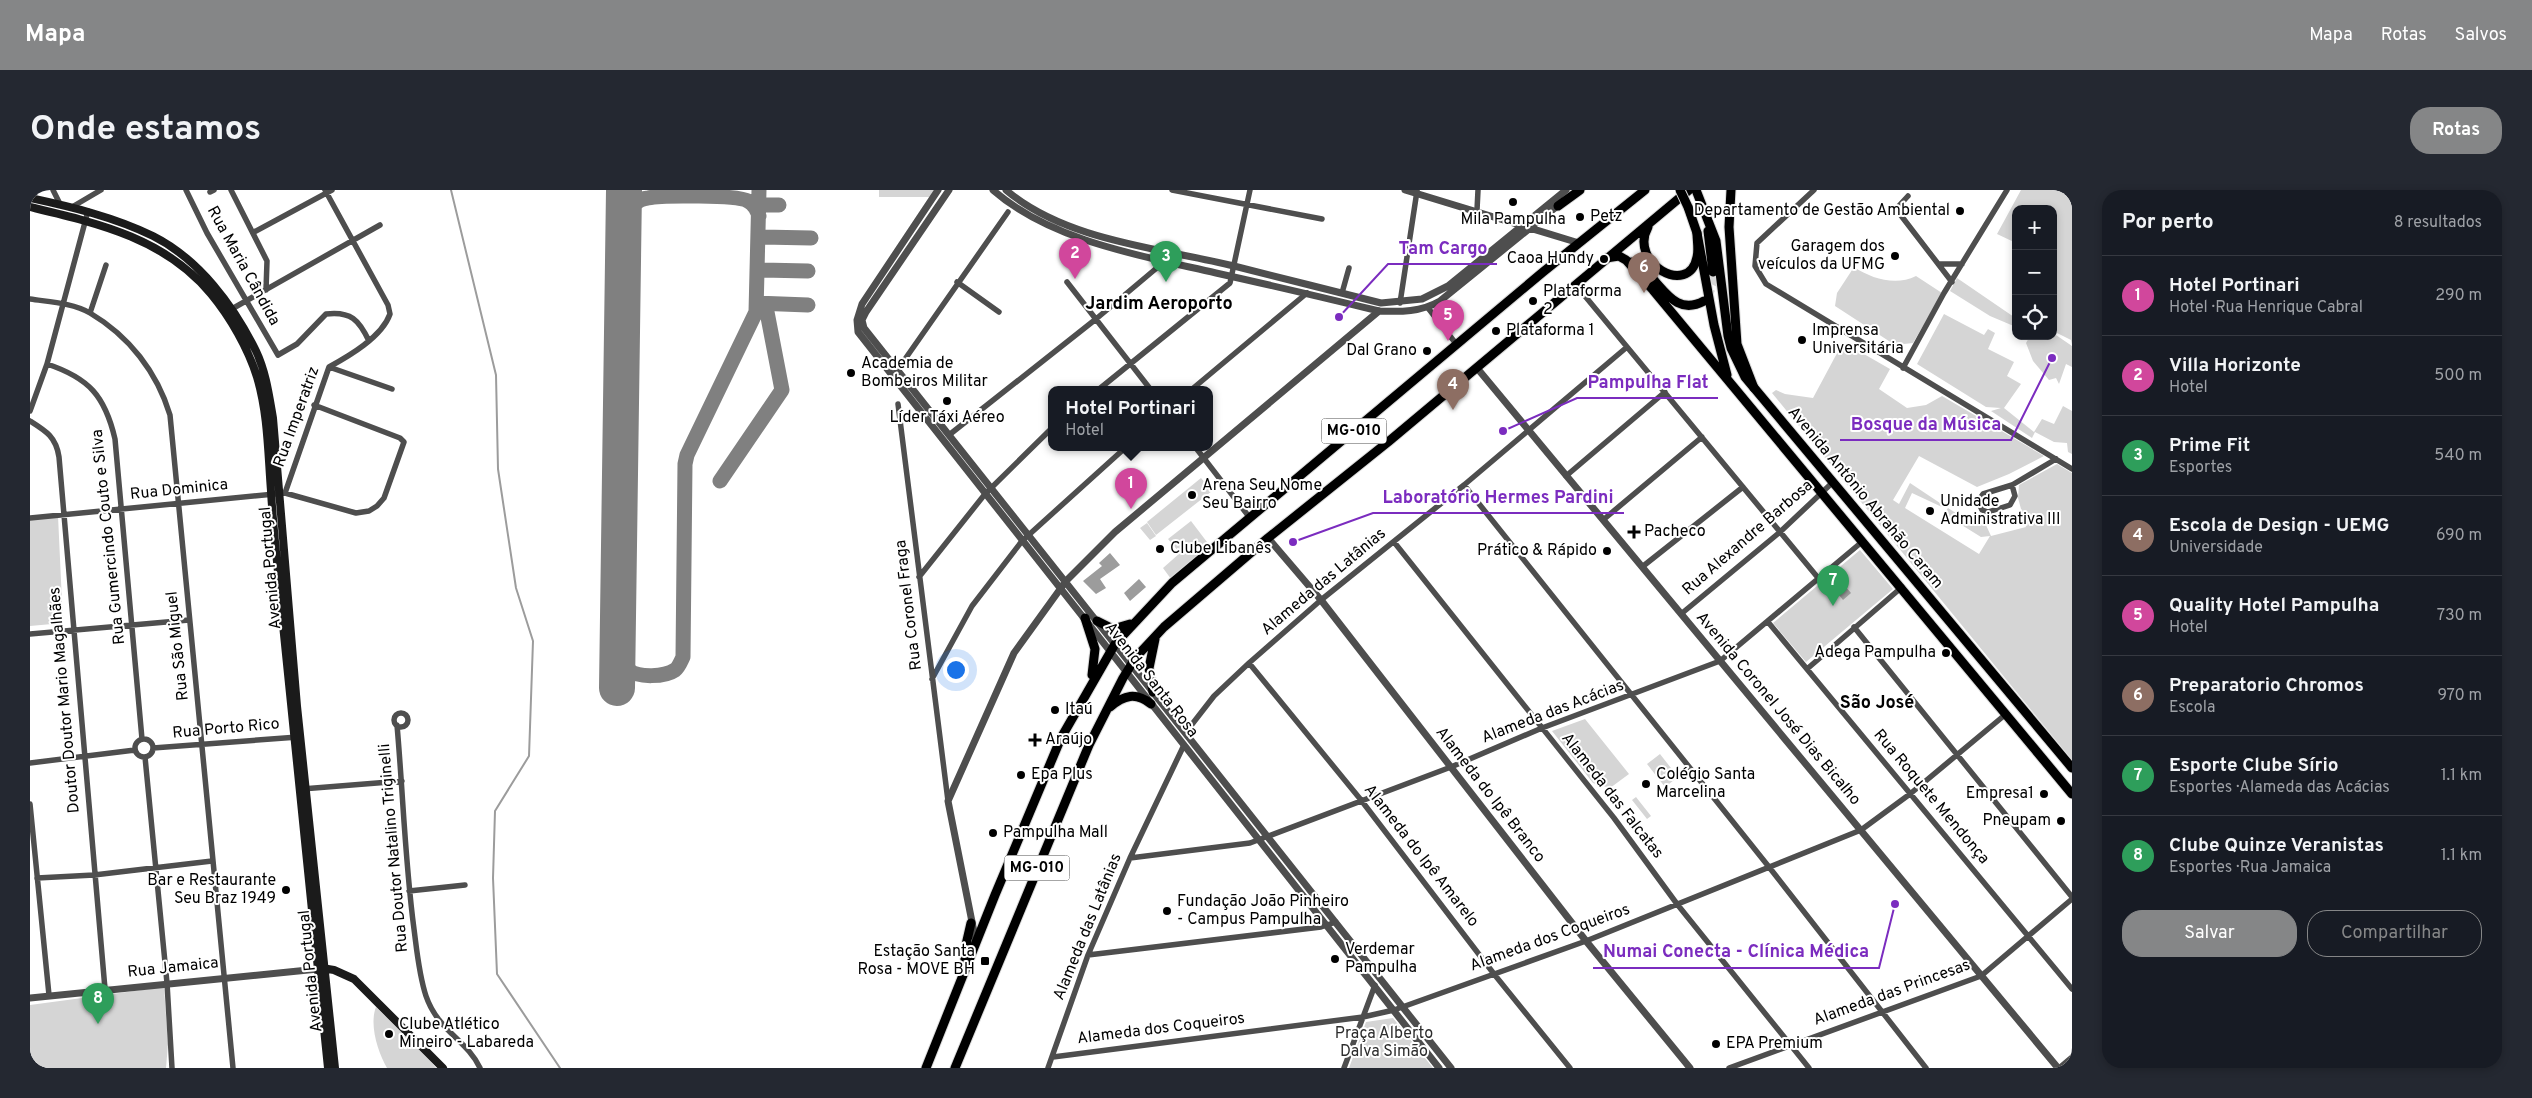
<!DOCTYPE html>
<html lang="pt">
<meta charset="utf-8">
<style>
:root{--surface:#171b24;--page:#242831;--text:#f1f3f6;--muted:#9ea1a6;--line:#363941;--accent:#858687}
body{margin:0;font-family:Overpass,sans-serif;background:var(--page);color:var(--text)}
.controls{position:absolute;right:15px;top:15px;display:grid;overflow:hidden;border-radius:10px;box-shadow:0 2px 8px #0003}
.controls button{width:45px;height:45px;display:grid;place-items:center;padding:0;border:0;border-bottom:1px solid var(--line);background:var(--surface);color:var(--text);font:25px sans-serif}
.you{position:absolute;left:925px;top:479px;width:18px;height:18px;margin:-12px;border:4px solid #fff;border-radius:50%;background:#1a73e8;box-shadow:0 0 0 8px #1a73e833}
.badge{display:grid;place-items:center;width:32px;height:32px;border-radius:50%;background:var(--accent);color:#fff;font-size:16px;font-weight:700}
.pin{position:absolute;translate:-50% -41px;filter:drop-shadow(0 1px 2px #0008)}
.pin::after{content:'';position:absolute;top:26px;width:18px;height:15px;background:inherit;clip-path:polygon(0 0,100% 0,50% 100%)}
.popup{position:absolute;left:1018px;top:196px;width:165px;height:65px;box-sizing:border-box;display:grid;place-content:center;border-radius:10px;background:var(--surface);filter:drop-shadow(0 1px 4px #0005);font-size:16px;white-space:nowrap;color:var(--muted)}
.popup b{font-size:19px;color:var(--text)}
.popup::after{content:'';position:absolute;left:50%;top:100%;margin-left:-10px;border:10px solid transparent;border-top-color:var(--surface)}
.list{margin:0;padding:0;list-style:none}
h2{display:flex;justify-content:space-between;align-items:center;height:65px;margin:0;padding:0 20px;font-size:21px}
h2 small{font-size:16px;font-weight:400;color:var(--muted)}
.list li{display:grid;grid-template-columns:32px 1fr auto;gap:15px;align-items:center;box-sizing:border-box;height:80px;padding:0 20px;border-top:1px solid var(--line)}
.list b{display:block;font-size:19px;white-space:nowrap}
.list p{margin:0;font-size:16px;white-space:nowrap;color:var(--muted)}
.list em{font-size:16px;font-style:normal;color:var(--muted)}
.actions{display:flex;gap:10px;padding:15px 20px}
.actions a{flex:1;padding:11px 0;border:1px solid var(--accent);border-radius:20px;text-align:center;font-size:18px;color:var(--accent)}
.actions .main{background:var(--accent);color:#fff}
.icon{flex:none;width:28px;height:28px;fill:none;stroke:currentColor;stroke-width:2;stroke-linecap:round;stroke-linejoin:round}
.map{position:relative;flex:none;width:2042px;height:878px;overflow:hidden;border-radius:20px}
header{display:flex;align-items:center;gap:30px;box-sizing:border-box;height:70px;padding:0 25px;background:var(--accent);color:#fff}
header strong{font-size:24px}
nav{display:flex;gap:28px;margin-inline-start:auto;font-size:18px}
.intro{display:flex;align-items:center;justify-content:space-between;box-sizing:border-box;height:120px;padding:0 30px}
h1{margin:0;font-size:35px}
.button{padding:12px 22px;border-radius:20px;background:var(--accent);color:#fff;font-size:18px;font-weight:700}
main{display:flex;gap:30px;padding:0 30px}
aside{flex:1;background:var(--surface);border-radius:20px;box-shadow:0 2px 8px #0003}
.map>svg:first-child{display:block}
.green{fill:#d5d5d5}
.water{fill:#9c9c9c}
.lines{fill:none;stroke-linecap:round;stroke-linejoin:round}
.stream{stroke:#9c9c9c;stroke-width:2}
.taxiway{stroke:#808080;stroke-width:15}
.runway{stroke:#808080;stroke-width:36}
.primary-tunnel{stroke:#d9d9d9;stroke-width:9;stroke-dasharray:9 4.5;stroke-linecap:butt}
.primary-casing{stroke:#dbdbdb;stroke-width:11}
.trunk-casing{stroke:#dbdbdb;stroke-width:11}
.minor{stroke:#4e4e4e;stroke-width:5.5}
.tertiary{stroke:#4e4e4e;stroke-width:7}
.secondary{stroke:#1b1b1b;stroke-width:8}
.primary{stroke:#000;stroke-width:9}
.trunk{stroke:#000;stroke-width:9}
.primary-bridge-casing{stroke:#dbdbdb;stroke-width:11;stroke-linecap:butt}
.primary-bridge{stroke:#000;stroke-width:9}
.poi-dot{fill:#000;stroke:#fff;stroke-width:2}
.labels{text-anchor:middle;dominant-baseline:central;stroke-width:4;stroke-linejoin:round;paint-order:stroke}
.shield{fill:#fff;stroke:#4c4c4c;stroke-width:1}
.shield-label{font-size:15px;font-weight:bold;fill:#000}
.poi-label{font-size:16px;fill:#000;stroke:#fff;text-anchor:start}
.street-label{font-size:16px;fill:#000;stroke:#fff}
.park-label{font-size:16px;fill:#2c2c2c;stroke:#fff}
.neighbourhood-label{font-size:18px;font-weight:bold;fill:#000;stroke:#fff}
.leader{fill:none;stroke:#7b2cbf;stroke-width:2}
.callout-dot{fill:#7b2cbf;stroke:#fff;stroke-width:2}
.callout-label{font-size:18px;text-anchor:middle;font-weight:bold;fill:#7b2cbf;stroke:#fff;stroke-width:4;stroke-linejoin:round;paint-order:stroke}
</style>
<header>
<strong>Mapa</strong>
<nav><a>Mapa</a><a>Rotas</a><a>Salvos</a></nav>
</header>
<div class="intro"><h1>Onde estamos</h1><a class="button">Rotas</a></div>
<main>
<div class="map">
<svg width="2042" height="878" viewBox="0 0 2042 878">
<rect width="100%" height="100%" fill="#fff"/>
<path class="green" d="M849 0H908L904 7H849Z
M1991 0H2042V155L2041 150 2023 141V19H1986V53L1967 44Z
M1824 77C1842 89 1866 96 1886 86L1912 103 1883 153 1865 155 1805 116 1807 103Z
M1927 88 1984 127 1986 125V137L1960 126 1920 101Z
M1914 124 1954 145 1958 139 1965 143 1958 159 1984 172 1977 186 1991 194 1974 218 2004 242 2012 229 2024 234 2033 216 2042 221V264L2038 262 2037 253 2024 252 2005 242 2002 248 1961 221 1971 218 1956 217 1887 174Z
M2023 143 2042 156V177L2036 174 2029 194 2026 188 2019 190 2003 171 1996 153 2000 146H2023Z
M1813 152 1860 179 1849 199 1877 218 1896 215 1912 206 2014 266 1979 284 1947 297 1889 266 1863 310 1869 314 1880 293 1910 313 1912 317 1882 303 1875 318 1949 364 1960 346 1951 347 1914 324 1918 318 1943 334 1950 322 1961 346 1996 337 1988 308 1989 295 2027 274 2042 283V570L1742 203 1746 200 1755 204 1783 208Z
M1171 288 1182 301 1126 345 1117 332Z
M28 326 33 433 0 436V330Z
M1161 331 1180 356 1141 389 1133 378 1150 363 1138 349Z
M1117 333 1126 346 1120 350 1110 338Z
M1830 360 1863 399 1776 472 1743 433Z
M1555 529 1599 584 1580 598 1563 593 1522 541Z
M1630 564 1648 587 1635 597 1617 574Z
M1606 607 1621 626 1617 629 1602 610Z
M134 797 138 854 136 878H0V815Z
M346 817 401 872 406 878H357C348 862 339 835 346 817Z
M1363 828 1403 878H1319L1336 832Z"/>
<path class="water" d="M1080 363 1090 375 1070 389 1076 398 1066 404 1053 391 1072 376 1069 373Z
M1109 389 1116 397 1100 411 1094 403Z
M1809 389 1821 403 1813 410 1801 395Z"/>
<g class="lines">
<path class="stream" d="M421 0 466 185 468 279 486 398 503 451 499 566 465 621 463 688 467 784 530 878"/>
<path class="taxiway" d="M729 15H749
M594 26C600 18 607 9 618 8 631 5 708 5 718 11 724 14 727 20 729 26
M728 47 781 48
M727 80 778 81
M727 113 778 115
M690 291 752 200 737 122H726
M588 460C590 468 592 475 599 480 608 488 635 487 645 480 649 477 651 471 653 467L655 274 657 265 726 122 729 0"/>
<path class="runway" d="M587 498 594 0"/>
<path class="primary-tunnel" d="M1677 107 1684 92 1683 82"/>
<g class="primary-casing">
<path id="primary" d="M1666 0 1686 51 1698 146 1701 158 1715 187 2042 578
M1658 17 1667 43 1684 135 1697 185
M1678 41 1683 82
M1576 68 1589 66 1596 70 1623 100 2042 604
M1601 72C1629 82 1639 130 1674 111"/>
</g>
<g class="trunk-casing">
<path id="trunk" d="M1701 0 1699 37 1707 154 1724 198
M1528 16 1550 0
M1618 37C1598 73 1659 108 1667 67 1669 60 1667 51 1667 43
M1055 428 1065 459 1062 485
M1067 431 1083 439 1100 434
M1123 502 1119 478 1125 449
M1080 517C1094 505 1106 502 1121 514
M935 773V759L941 733
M896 878 965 705 1031 548 1085 454 1142 393 1513 82 1615 0
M925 878 1059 555 1093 488 1106 467 1134 437 1238 348 1358 252 1659 0"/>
</g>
<path class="minor" d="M23 0 30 14
M156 0 177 43 248 165 267 154 296 124C321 121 329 130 339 151
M201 0 237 71 236 100
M1142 0 1292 29
M1784 0 1727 53 1725 76 1736 94 2042 279
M180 2 184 0
M1878 6 1866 19 1922 92
M42 17 71 0
M1447 20 1448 0
M224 42 302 0
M1909 74H1932
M927 92 969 122
M1037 92 1121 200
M1545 94 1789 389
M1312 103 1319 78
M0 109C20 112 43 113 60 123 99 146 127 182 140 225L203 878
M1370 113 1387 1
M1398 118 1427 155
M200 120 350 35
M60 123 76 75
M17 174C59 188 75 206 85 249L112 549
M299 177 362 199
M1873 178 1914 103 1977 0
M866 182 978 22
M1068 200 1200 93 1220 0
M1161 200 1277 103
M868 214 918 611
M0 221 17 174 58 21
M0 231C16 241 26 247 29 267L75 799
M919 245 1066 129 1135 71
M1166 258 1220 328
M1536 286 1635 202
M1434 295 1739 677 1896 878
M1982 295 1985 306 1980 315 1958 322 1952 320 1948 311 1953 304 1982 295 2026 269
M255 303 299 177C319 166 352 147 360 124L358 115 295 0
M0 328 255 303 326 323 339 321 347 316 354 308 374 252 370 248 284 215
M1573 330 1672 247
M1364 352 1584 628 1647 714 1779 878
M1612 377 1713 297
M889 387 955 304 1022 238
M1651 424 1750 342 1802 293
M1738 432 2042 799
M1824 437 2042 707
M0 444 159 430
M1219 473 1331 610 1464 784 1540 878
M1777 479 1872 397
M902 489 942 416 992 351 1095 258
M364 530a7 7 0 1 1 14 0a7 7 0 1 1-14 0Z
M367 535C373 603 375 672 384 739 387 762 389 785 396 806 408 841 437 850 450 878
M1156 542 1184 506 1219 473 1291 410 1434 295 1597 157
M105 558a9 9 0 1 1 18 0a9 9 0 1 1-18 0Z
M123 558 268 547
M115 567 137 793 142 878
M0 573 105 560
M272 599 372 591
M0 614 19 805
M1100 668 1220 653 1421 577 1512 538 1690 471 1833 351
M7 688 64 685 182 671
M379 701 435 695
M1058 765 1291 737 1306 732
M1023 867 1333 827 1364 820 1556 751 1831 640 1880 604 1976 524
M1018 878 1058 765 1100 668 1154 555
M1314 878 1345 795
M1699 878 1951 786 2042 709
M2029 878 2042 867"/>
<path class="tertiary" d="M908 0 832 114 827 130 828 142 1409 878
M919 0 836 122 832 130 834 138 1421 878
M963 0C1021 51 1112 66 1186 83 1240 95 1295 108 1349 121 1371 122 1391 122 1410 111L1531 13
M976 0C1036 51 1130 58 1204 76 1253 88 1302 101 1351 113L1392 109 1418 96 1536 0
M1375 0 1549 53
M1447 178 2028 878
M1238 348 1291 410 1556 751 1660 878
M946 752 918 611 984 463 1036 391 1085 342 1349 121
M0 808 288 779"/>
<path class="secondary" d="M0 8C42 17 84 27 123 46 169 69 204 116 226 161 236 182 239 205 243 228L267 516 305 878
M0 17C67 33 135 48 181 104 200 127 218 158 227 187 238 224 238 263 241 301 243 339 248 377 251 415 266 570 283 724 298 878
M292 778 304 780 324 789 413 878"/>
<use href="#primary" class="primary"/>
<use href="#trunk" class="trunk"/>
<g class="primary-bridge-casing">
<path id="primary-bridge" d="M1650 0 1658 17"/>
</g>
<use href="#primary-bridge" class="primary-bridge"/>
</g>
<g class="poi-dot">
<circle cx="1483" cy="12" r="5"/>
<circle cx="1930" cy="21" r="5"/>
<circle cx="1550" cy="27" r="5"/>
<circle cx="1865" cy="66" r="5"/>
<circle cx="1574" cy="69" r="5"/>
<circle cx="1503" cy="111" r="5"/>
<circle cx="1466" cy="141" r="5"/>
<circle cx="1772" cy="150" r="5"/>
<circle cx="1397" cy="161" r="5"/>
<circle cx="821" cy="183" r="5"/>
<circle cx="917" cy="211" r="5"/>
<circle cx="1162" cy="305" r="5"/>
<circle cx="1900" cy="321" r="5"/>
<path d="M1601.5 334.5h5v5h5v5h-5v5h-5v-5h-5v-5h5z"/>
<circle cx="1130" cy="359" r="5"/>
<circle cx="1577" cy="361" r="5"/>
<circle cx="1916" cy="463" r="5"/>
<circle cx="1025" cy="520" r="5"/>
<path d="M1002.5 542.5h5v5h5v5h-5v5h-5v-5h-5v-5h5z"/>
<circle cx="991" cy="585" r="5"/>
<circle cx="1616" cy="594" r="5"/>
<circle cx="2014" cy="604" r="5"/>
<circle cx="2031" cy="631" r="5"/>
<circle cx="963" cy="643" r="5"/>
<circle cx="256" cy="700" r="5"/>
<circle cx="1137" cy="721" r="5"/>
<circle cx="1305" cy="769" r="5"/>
<rect x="950" y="766" width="10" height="10" rx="2.5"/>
<circle cx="359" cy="844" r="5"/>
<circle cx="1686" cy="854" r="5"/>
</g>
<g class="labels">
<g class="shield">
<rect x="1291.5" y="228.5" width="65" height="25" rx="4"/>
<rect x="974.5" y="665.5" width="65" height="25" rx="4"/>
</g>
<g class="shield-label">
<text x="1324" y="241">MG-010</text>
<text x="1007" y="678">MG-010</text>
</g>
<g class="poi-label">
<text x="1920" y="21" text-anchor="end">Departamento de Gestão Ambiental</text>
<text x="1560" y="27">Petz</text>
<text x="1483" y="30" text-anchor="middle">Mila Pampulha</text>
<text x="1855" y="57" text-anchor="end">Garagem dos<tspan x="1855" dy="18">veículos da UFMG</tspan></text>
<text x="1564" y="69" text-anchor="end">Caoa Hundy</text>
<text x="1513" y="102">Plataforma<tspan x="1513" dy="18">2</tspan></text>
<text x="1476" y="141">Plataforma 1</text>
<text x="1782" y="141">Imprensa<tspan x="1782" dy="18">Universitária</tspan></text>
<text x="1387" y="161" text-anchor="end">Dal Grano</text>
<text x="831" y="174">Academia de<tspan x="831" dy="18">Bombeiros Militar</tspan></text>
<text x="917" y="228" text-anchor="middle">Líder Táxi Aéreo</text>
<text x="1172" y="296">Arena Seu Nome<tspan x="1172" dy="18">Seu Bairro</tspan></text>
<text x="1910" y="312">Unidade<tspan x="1910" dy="18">Administrativa III</tspan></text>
<text x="1614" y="342">Pacheco</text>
<text x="1140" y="359">Clube Libanês</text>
<text x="1567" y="361" text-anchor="end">Prático &amp; Rápido</text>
<text x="1906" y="463" text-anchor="end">Adega Pampulha</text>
<text x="1035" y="520">Itaú</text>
<text x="1015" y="550">Araújo</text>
<text x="1001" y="585">Epa Plus</text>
<text x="1626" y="585">Colégio Santa<tspan x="1626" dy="18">Marcelina</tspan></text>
<text x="2004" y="604" text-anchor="end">Empresa1</text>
<text x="2021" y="631" text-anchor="end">Pneupam</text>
<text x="973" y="643">Pampulha Mall</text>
<text x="246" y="691" text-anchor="end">Bar e Restaurante<tspan x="246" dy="18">Seu Braz 1949</tspan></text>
<text x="1147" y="712">Fundação João Pinheiro<tspan x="1147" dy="18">- Campus Pampulha</tspan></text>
<text x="1315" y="760">Verdemar<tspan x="1315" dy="18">Pampulha</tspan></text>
<text x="945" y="762" text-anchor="end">Estação Santa<tspan x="945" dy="18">Rosa - MOVE BH</tspan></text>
<text x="369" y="835">Clube Atlético<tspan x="369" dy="18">Mineiro - Labareda</tspan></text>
<text x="1696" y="854">EPA Premium</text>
</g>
<g class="street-label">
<text transform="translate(213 76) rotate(61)">Rua Maria Cândida</text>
<text transform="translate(267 227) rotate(-70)">Rua Imperatriz</text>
<text transform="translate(149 300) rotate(-6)">Rua Dominica</text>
<text transform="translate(1835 308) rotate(50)">Avenida Antônio Abrahão Caram</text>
<text transform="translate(79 347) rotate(-96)">Rua Gumercindo Couto e Silva</text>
<text transform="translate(1718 348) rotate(-41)">Rua Alexandre Barbosa</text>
<text transform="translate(241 378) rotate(-95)">Avenida Portugal</text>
<text transform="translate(1294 392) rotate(-40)">Alameda das Latânias</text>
<text transform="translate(879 415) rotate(-97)">Rua Coronel Fraga</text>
<text transform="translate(148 456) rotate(-96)">Rua São Miguel</text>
<text transform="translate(1121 490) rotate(52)">Avenida Santa Rosa</text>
<text transform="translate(35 510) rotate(-95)">Doutor Doutor Mario Magalhães</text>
<text transform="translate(1748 519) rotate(50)">Avenida Coronel José Dias Bicalho</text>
<text transform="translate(1523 522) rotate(-21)">Alameda das Acácias</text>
<text transform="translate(196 539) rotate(-5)">Rua Porto Rico</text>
<text transform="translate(1460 605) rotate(52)">Alameda do Ipê Branco</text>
<text transform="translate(1582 606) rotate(52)">Alameda das Falcatas</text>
<text transform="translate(1901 607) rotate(50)">Rua Roquete Mendonça</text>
<text transform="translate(364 658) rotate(-95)">Rua Doutor Natalino Triginelli</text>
<text transform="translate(1391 666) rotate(52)">Alameda do Ipê Amarelo</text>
<text transform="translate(1058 737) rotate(-68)">Alameda das Latânias</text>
<text transform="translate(1520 748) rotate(-20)">Alameda dos Coqueiros</text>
<text transform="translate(143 778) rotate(-6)">Rua Jamaica</text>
<text transform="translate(281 781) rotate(-96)">Avenida Portugal</text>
<text transform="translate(1862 803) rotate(-20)">Alameda das Princesas</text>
<text transform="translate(1131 839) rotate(-7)">Alameda dos Coqueiros</text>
</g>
<g class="park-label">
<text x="1354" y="844">Praça Alberto<tspan x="1354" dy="18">Dalva Simão</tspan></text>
</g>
<g class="neighbourhood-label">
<text x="1129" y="114">Jardim Aeroporto</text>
<text x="1847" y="513">São José</text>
</g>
</g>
<path class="leader" d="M1309 127L1358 74H1467M1473 241L1547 208H1688M2022 168L1981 250H1810M1263 352L1343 323H1594M1865 714L1849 778H1563"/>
<g class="callout-dot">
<circle cx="1309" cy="127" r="5"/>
<circle cx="1473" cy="241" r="5"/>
<circle cx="2022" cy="168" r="5"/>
<circle cx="1263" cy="352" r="5"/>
<circle cx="1865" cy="714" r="5"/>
</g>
<g class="callout-label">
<text x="1413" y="64">Tam Cargo</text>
<text x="1618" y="198">Pampulha Flat</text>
<text x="1896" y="240">Bosque da Música</text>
<text x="1468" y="313">Laboratório Hermes Pardini</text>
<text x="1706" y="767">Numai Conecta - Clínica Médica</text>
</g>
</svg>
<div class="controls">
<button>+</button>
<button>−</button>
<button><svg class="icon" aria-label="locate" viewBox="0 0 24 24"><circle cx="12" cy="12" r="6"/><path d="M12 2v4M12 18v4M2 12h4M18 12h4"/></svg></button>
</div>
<div class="you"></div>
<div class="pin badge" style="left:1101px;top:319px;background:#d1479c">1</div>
<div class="popup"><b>Hotel Portinari</b>Hotel</div>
<div class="pin badge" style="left:1045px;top:89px;background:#d1479c">2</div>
<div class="pin badge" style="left:1136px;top:92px;background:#2e9e5b">3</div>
<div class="pin badge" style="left:1423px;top:220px;background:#8d6e63">4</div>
<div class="pin badge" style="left:1418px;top:151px;background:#d1479c">5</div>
<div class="pin badge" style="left:1614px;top:103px;background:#8d6e63">6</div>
<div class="pin badge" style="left:1803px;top:416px;background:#2e9e5b">7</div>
<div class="pin badge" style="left:68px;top:834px;background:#2e9e5b">8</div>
</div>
<aside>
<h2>Por perto<small>8 resultados</small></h2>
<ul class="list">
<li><span class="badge" style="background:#d1479c">1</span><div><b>Hotel Portinari</b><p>Hotel · Rua Henrique Cabral</p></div><em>290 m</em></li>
<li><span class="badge" style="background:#d1479c">2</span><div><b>Villa Horizonte</b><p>Hotel</p></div><em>500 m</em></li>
<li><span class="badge" style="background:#2e9e5b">3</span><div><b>Prime Fit</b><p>Esportes</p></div><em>540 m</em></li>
<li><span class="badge" style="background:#8d6e63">4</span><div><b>Escola de Design - UEMG</b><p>Universidade</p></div><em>690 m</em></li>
<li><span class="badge" style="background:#d1479c">5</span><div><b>Quality Hotel Pampulha</b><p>Hotel</p></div><em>730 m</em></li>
<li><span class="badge" style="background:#8d6e63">6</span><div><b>Preparatorio Chromos</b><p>Escola</p></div><em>970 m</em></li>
<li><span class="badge" style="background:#2e9e5b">7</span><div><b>Esporte Clube Sírio</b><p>Esportes · Alameda das Acácias</p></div><em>1.1 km</em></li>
<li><span class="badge" style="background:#2e9e5b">8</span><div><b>Clube Quinze Veranistas</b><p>Esportes · Rua Jamaica</p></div><em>1.1 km</em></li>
</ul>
<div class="actions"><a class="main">Salvar</a><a>Compartilhar</a></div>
</aside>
</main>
